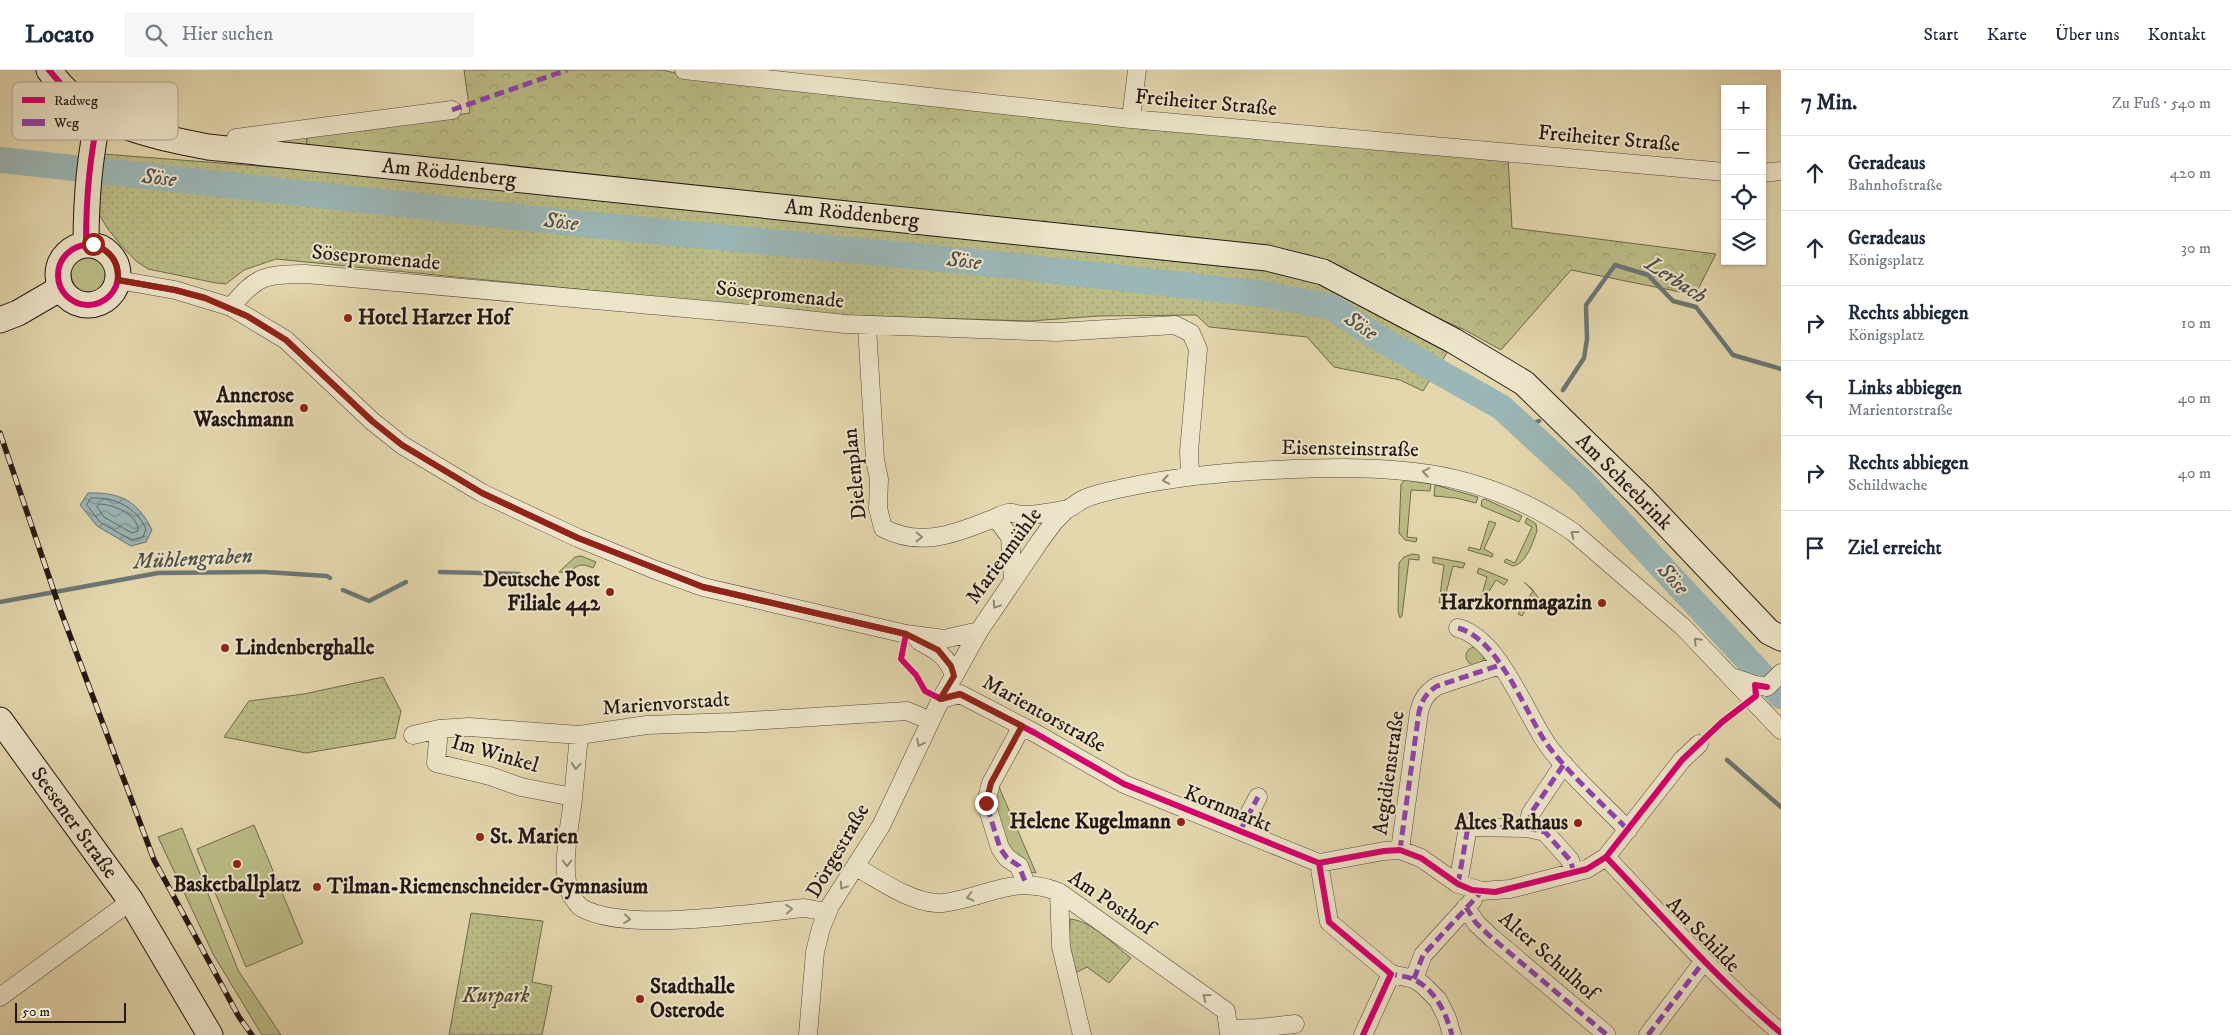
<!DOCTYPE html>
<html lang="de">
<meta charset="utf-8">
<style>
:root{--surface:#fff;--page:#f6f6f7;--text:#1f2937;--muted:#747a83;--line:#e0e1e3}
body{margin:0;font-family:"IM FELL DW Pica",serif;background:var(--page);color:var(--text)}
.controls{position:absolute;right:15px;top:15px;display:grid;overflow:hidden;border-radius:0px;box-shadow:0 1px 4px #0004}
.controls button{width:45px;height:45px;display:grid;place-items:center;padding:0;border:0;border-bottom:1px solid var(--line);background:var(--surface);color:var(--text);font:25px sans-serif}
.scale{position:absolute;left:15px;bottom:12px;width:111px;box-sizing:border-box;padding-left:5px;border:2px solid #231713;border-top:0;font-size:14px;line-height:18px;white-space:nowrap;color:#231713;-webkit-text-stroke:4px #ede5ca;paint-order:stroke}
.stop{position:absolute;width:15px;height:15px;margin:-11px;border:4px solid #8f2418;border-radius:50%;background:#fff}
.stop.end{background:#8f2418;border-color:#fff;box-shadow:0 1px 5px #0008}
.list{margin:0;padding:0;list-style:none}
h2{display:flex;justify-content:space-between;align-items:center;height:65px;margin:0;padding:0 20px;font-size:21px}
h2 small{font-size:16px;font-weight:400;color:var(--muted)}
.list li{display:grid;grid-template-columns:32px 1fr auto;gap:15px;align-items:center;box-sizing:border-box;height:75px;padding:0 20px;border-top:1px solid var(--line)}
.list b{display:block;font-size:19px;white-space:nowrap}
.list p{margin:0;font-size:16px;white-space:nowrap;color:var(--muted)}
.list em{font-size:16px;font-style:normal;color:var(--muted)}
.icon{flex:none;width:28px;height:28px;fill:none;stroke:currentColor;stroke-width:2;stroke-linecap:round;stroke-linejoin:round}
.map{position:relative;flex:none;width:1781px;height:965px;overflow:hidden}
header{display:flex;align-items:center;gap:30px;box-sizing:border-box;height:70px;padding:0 25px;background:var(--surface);border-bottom:1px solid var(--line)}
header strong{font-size:24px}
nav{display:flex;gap:28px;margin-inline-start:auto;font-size:18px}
.search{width:350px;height:45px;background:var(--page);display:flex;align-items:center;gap:12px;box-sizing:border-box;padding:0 18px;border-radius:0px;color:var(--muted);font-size:19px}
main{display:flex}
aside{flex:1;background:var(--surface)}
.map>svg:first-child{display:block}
.grass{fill:#bbbc86;stroke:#6f6a4c}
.forest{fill:url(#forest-crowns);stroke:#6f6a4c}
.park{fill:url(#park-dots);stroke:#6f6a4c}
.water{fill:url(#water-waves);stroke:#6b7675}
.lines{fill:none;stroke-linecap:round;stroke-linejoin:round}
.shore{stroke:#5f6664;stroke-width:1}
.stream{stroke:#6b7675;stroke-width:4.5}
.river{stroke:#9bb6b6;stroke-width:26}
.street-casing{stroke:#53473a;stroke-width:19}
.secondary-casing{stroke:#231713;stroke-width:27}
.street{stroke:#ede5ca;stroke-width:18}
.secondary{stroke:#ede5ca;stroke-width:25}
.rail-casing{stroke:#231713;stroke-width:5.5}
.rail{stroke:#ede5ca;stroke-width:4;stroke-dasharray:11;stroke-linecap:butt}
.quiet{stroke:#8e44ad;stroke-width:5;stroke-dasharray:10 5;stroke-linecap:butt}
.cycleway-casing{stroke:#ede5ca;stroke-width:9}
.cycleway{stroke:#d6006c;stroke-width:6}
.oneway{stroke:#928878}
.route{stroke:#8f2418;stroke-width:6}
.poi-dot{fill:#8f2418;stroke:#ede5ca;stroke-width:2}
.labels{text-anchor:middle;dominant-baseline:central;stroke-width:4;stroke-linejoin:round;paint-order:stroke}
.street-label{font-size:21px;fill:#231713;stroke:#ede5ca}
.poi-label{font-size:21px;font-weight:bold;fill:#231713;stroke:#ede5ca;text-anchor:start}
.park-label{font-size:21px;font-style:italic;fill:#514936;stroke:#ede5ca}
.water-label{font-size:22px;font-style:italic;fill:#4d4f4c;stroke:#ede5ca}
.key{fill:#ede5ca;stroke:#b0a793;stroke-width:1}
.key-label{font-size:14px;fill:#231713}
</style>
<header>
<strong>Locato</strong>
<div class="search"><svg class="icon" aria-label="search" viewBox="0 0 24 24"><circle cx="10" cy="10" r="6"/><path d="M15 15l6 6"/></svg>Hier suchen</div>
<nav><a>Start</a><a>Karte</a><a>Über uns</a><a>Kontakt</a></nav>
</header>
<main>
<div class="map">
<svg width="1781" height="965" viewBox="0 0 1781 965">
<defs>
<pattern id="forest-crowns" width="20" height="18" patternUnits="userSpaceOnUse" patternTransform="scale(1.25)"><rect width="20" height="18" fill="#bbbc86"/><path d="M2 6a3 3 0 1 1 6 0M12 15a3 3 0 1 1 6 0" fill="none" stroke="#a0a173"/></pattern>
<pattern id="park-dots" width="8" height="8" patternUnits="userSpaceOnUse" patternTransform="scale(1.25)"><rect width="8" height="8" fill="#bbbc86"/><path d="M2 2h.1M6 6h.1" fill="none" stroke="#a0a173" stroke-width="1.8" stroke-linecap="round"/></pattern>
<pattern id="water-waves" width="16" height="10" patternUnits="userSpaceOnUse" patternTransform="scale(1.25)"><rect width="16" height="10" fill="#9bb6b6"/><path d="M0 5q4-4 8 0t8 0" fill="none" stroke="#7e9393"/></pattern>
</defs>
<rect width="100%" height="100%" fill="#e4d7ae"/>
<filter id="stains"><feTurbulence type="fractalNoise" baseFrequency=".004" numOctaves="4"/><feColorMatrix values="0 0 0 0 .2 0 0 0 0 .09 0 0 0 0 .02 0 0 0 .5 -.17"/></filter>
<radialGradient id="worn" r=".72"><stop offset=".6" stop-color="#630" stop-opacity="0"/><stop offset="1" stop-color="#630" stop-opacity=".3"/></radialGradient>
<path class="grass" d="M284 65 308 66 305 79 268 75Z
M71 204a18 18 0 1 1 36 0a18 18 0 1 1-36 0Z
M1405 410 1431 414 1430 421 1411 420 1407 467 1417 468 1416 472 1405 470 1399 463 1401 414Z
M1435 415 1478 427 1476 433 1456 428 1434 426Z
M1485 429 1522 446 1519 452 1481 436 1482 430Z
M1527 448 1536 454 1537 461C1533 472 1526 494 1513 496L1504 492 1506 489 1515 493 1532 457 1525 453Z
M1489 451 1496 453 1484 479 1493 484 1492 487 1468 480 1469 477 1480 480Z
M1412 484 1419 485V490L1409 489 1402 546 1400 548 1398 541 1399 493 1404 487Z
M581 486 596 492 593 498C581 493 578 494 569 503L559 502 575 487Z
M1433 487 1465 493 1463 498 1453 496 1444 531 1439 533 1444 495 1433 493Z
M1479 498 1508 510 1504 515 1496 510 1484 529 1480 531 1487 507 1477 503Z
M1524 512 1532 519 1540 530 1537 534 1527 537 1522 546 1518 544 1533 521Z
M1466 586a9 9 0 1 1 18 0a9 9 0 1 1-18 0Z
M1016 681 999 717 1036 803 1030 802 1005 775 992 721Z
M254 755 303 873 246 897 197 779Z
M182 758 238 900 281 965H262L213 884 158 767Z"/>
<path class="forest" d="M464 0H662L693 7 1508 87 1512 158 1716 184 1695 225 1571 200 1501 280 1465 260 1325 199 305 79 308 66 470 43Z"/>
<path class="park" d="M103 84 349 103 1265 197 1320 210 1450 278 1423 321 1400 310 1334 297 1307 267 1209 257 1196 245 1099 246 1030 251 837 245 276 189 244 200 226 214 216 213 148 199 136 191 121 175 108 159 97 141Z
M383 607 401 641 395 668 306 683 224 667 249 631 304 624Z
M471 843 543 851 532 912 552 916 542 965H449Z
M1070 849C1092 851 1114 875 1131 888L1109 913 1087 897 1077 902 1069 893Z"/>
<path class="water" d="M88 423C120 422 138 431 152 460L146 472 131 476 97 456 80 435Z"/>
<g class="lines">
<path class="shore" d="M91 428C115 427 136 437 146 459L143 467 131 470 100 452 87 435Z
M99 434C113 434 139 445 138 461L132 463 104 447 97 437Z"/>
<path class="stream" d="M1563 320 1584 288 1587 269 1586 235 1615 195 1648 205 1673 231 1696 237 1733 285 1781 299
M1522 358 1539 351
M440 502 519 504
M343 520 369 531 406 512
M0 532 158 503 265 502 327 506 330 508
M1727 690 1781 737"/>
<path class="river" d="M0 90 563 152 1004 195 1263 224 1331 237 1375 266 1501 337 1583 412 1781 626"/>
<g class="street-casing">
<path id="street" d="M684 0 1131 49 1725 102
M1131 49 1137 0
M233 80 236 68 452 40
M1762 103 1781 101
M118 210 175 220 231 237 286 270 372 351 402 375 482 423 578 468 653 499 703 517 906 564 944 569 979 561
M231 237C258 204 265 205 306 204L751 244 845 254 1057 262 1175 255 1191 263 1198 279 1189 381 1190 406
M867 256 875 390 879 409 878 438 883 458C919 477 952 465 987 451 994 449 1002 444 1008 443 1013 442 1018 445 1023 445 1036 445 1051 442 1064 440 1071 439 1077 432 1084 429 1097 423 1114 420 1128 417 1176 407 1224 402 1273 400 1386 395 1476 395 1573 462L1683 557 1781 660
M996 448 1010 467 1013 510
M1458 558C1500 569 1525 644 1549 677 1572 707 1602 733 1628 760
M919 571C936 580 948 586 954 606
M1735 608 1755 615 1767 617
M1767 617 1781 603
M941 629 960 624 1035 663 1124 714 1319 793 1384 781 1400 780 1421 788 1458 814 1482 821 1510 819 1587 799 1606 787 1682 690 1699 674
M1022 656 991 713 986 733 1000 778 1007 788 1019 796 1026 814
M439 659 436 693 490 706 521 717 573 727
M413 665 439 659 469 657 579 665 647 655 733 652 907 641 931 651
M579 665C577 687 575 708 573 729 570 754 561 796 569 820 571 825 577 835 582 838 626 863 751 843 804 838L827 842
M1527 758 1545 762 1570 790 1574 802
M1240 761 1258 727
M1400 780 1419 642C1422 630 1426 623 1437 616L1500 595
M1606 787C1663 847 1717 909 1781 963
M1319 793 1329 852 1391 904 1414 909 1423 915 1438 930 1447 948 1452 965
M856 797C880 810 908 831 936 833 945 834 954 831 963 829 1000 820 1021 807 1059 822L1226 941 1229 965
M1458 814 1468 757 1527 758 1531 743 1564 694
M1059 822 1061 877 1082 965
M1466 837 1476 853 1492 868 1606 964
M1414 909 1423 885 1473 830
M0 927 131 831
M1229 959 1258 958 1295 954
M808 965 815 882 821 858 830 836 881 756 941 629 979 561 1040 471 1054 452 1067 439
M1363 965 1391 904
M1648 965 1704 891"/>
</g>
<g class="secondary-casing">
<path id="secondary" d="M49 0C86 54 148 65 208 77L1267 188 1323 202 1454 271 1524 313 1643 429 1769 562 1781 568
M86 174C86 130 89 88 99 45
M58 205a30 30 0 1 1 60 0a30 30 0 1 1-60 0Z
M0 250 18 243 61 218
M0 650 131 831 210 965"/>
</g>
<use href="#street" class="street"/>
<use href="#secondary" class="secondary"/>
<g class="rail-casing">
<path id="rail" d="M0 363 60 539 154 790 239 947 252 965"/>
</g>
<use href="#rail" class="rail"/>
<path class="quiet" d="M452 40 567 0
M1458 558C1500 569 1525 644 1549 677 1572 707 1602 733 1628 760
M1022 656 991 713 986 733 1000 778 1007 788 1019 796 1026 814
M1527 758 1545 762 1570 790 1574 802
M1240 761 1258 727
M1400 780 1419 642C1422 630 1426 623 1437 616L1500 595
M1458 814 1468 757 1527 758 1531 743 1564 694
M1466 837 1476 853 1492 868 1607 965
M1388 902 1391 904C1398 906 1408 906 1415 910 1436 921 1446 943 1452 965
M1414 909 1423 885 1482 821
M1648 965 1704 891"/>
<g class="cycleway-casing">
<path id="cycleway" d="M49 0 72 27 99 45C89 88 86 130 86 174
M58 205a30 30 0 1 1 60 0a30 30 0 1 1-60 0Z
M118 210 175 220 205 228 247 246 286 270 372 351 402 375 482 423 578 468 703 517 906 564 901 589 916 605 925 621 941 629 960 624 1035 663 1124 714 1319 793 1384 781 1400 780 1421 788 1458 814 1472 820 1495 822 1587 799 1606 787 1682 690 1722 652 1756 626 1755 615 1767 617
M1606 787C1663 847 1717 909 1781 963
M1319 793 1329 852 1391 904 1363 965"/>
</g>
<use href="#cycleway" class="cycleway"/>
</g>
<defs><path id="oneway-chevron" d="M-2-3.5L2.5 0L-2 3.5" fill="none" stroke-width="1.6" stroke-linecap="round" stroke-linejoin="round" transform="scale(1.25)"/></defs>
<g class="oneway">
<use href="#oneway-chevron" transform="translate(1426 402) rotate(-170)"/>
<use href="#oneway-chevron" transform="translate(1166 410) rotate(170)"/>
<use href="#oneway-chevron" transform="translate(1574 464) rotate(-143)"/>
<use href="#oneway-chevron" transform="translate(919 467) rotate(1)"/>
<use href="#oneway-chevron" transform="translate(996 535) rotate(124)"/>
<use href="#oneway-chevron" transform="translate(1697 571) rotate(-135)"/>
<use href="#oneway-chevron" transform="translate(920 673) rotate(116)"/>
<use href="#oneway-chevron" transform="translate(576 696) rotate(95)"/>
<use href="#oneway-chevron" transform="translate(567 793) rotate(90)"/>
<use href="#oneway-chevron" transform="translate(843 816) rotate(124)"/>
<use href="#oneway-chevron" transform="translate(970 827) rotate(166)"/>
<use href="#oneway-chevron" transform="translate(789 839) rotate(-5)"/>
<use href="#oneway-chevron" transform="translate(627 849) rotate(6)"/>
<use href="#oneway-chevron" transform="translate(1206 927) rotate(-144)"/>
</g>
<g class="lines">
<path class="route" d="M93 174C110 180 119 192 118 210L175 220 205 228 247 246 286 270 372 351 402 375 482 423 578 468 703 517 906 564 938 580 951 596 954 606 940 629 960 624 1022 656 991 713 986 733"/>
</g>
<g class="poi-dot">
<circle cx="348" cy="248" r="5"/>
<circle cx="304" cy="338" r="5"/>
<circle cx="610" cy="522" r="5"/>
<circle cx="1602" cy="533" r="5"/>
<circle cx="225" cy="578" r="5"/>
<circle cx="1181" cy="752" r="5"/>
<circle cx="1578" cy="753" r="5"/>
<circle cx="480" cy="767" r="5"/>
<circle cx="237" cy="794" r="5"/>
<circle cx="317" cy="817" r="5"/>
<circle cx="640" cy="929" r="5"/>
</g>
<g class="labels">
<g class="street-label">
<text transform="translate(1206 33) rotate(5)">Freiheiter Straße</text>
<text transform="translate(1609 69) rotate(5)">Freiheiter Straße</text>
<text transform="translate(449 103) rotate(6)">Am Röddenberg</text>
<text transform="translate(852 144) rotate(6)">Am Röddenberg</text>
<text transform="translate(376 188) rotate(5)">Sösepromenade</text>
<text transform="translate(780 225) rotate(6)">Sösepromenade</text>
<text transform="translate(1350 379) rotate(1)">Eisensteinstraße</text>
<text transform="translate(855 404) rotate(-96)">Dielenplan</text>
<text transform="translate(1624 412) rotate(45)">Am Scheebrink</text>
<text transform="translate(1004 486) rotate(-54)">Marienmühle</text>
<text transform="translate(666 634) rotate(-4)">Marienvorstadt</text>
<text transform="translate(1044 644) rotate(29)">Marientorstraße</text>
<text transform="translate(495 684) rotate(16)">Im Winkel</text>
<text transform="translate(1389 703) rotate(-82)">Aegidienstraße</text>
<text transform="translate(1228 739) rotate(22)">Kornmarkt</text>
<text transform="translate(74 753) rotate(54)">Seesener Straße</text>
<text transform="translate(838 781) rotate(-60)">Dörgestraße</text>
<text transform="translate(1111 833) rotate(34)">Am Posthof</text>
<text transform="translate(1703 865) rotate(46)">Am Schilde</text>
<text transform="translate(1548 886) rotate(41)">Alter Schulhof</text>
</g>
<g class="poi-label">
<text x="358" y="248">Hotel Harzer Hof</text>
<text x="294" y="326" text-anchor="end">Annerose<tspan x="294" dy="24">Waschmann</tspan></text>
<text x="600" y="510" text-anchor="end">Deutsche Post<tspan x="600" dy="24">Filiale 442</tspan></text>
<text x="1592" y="533" text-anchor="end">Harzkornmagazin</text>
<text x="235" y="578">Lindenberghalle</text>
<text x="1171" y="752" text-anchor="end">Helene Kugelmann</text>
<text x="1568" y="753" text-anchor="end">Altes Rathaus</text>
<text x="490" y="767">St. Marien</text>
<text x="237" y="815" text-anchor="middle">Basketballplatz</text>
<text x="327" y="817">Tilman-Riemenschneider-Gymnasium</text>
<text x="650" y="917">Stadthalle<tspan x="650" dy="24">Osterode</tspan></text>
</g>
<g class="park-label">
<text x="496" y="926">Kurpark</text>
</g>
<g class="water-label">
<text transform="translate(159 108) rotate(6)">Söse</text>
<text transform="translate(561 152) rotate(6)">Söse</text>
<text transform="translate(964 191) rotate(6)">Söse</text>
<text transform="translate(1676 210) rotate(33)">Lerbach</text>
<text transform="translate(1361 256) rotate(33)">Söse</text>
<text transform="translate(193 489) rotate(-3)">Mühlengraben</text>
<text transform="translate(1673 509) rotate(47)">Söse</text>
</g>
</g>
<rect x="12" y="12" width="166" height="58" rx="8" class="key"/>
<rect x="22" y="27" width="23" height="6" fill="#d6006c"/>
<rect x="22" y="49" width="23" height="7" fill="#8e44ad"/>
<g class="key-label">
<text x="54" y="35">Radweg</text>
<text x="54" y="57">Weg</text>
</g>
<rect width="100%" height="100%" filter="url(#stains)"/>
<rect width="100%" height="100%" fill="url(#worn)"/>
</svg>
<div class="controls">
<button>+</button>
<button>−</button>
<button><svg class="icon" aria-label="locate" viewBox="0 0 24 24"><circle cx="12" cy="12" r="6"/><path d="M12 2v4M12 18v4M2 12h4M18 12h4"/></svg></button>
<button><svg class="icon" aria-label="layers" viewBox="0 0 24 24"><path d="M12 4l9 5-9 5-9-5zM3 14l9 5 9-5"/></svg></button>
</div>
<div class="scale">50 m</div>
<div class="stop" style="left:93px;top:174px"></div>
<div class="stop end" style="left:986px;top:733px"></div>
</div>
<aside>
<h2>7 Min.<small>Zu Fuß · 540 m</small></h2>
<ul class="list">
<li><svg class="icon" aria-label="ahead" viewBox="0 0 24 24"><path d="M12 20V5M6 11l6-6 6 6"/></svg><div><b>Geradeaus</b><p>Bahnhofstraße</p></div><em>420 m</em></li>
<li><svg class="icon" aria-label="ahead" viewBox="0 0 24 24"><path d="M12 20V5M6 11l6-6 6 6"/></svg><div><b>Geradeaus</b><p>Königsplatz</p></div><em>30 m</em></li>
<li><svg class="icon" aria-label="right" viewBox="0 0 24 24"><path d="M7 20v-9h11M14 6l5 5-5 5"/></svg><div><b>Rechts abbiegen</b><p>Königsplatz</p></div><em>10 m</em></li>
<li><svg class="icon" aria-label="left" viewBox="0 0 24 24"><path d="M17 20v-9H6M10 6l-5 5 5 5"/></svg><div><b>Links abbiegen</b><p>Marientorstraße</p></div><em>40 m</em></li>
<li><svg class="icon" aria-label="right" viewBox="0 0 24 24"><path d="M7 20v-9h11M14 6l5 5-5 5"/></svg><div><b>Rechts abbiegen</b><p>Schildwache</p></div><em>40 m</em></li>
<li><svg class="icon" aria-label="arrive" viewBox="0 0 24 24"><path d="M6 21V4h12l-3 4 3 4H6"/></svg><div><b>Ziel erreicht</b></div></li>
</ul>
</aside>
</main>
